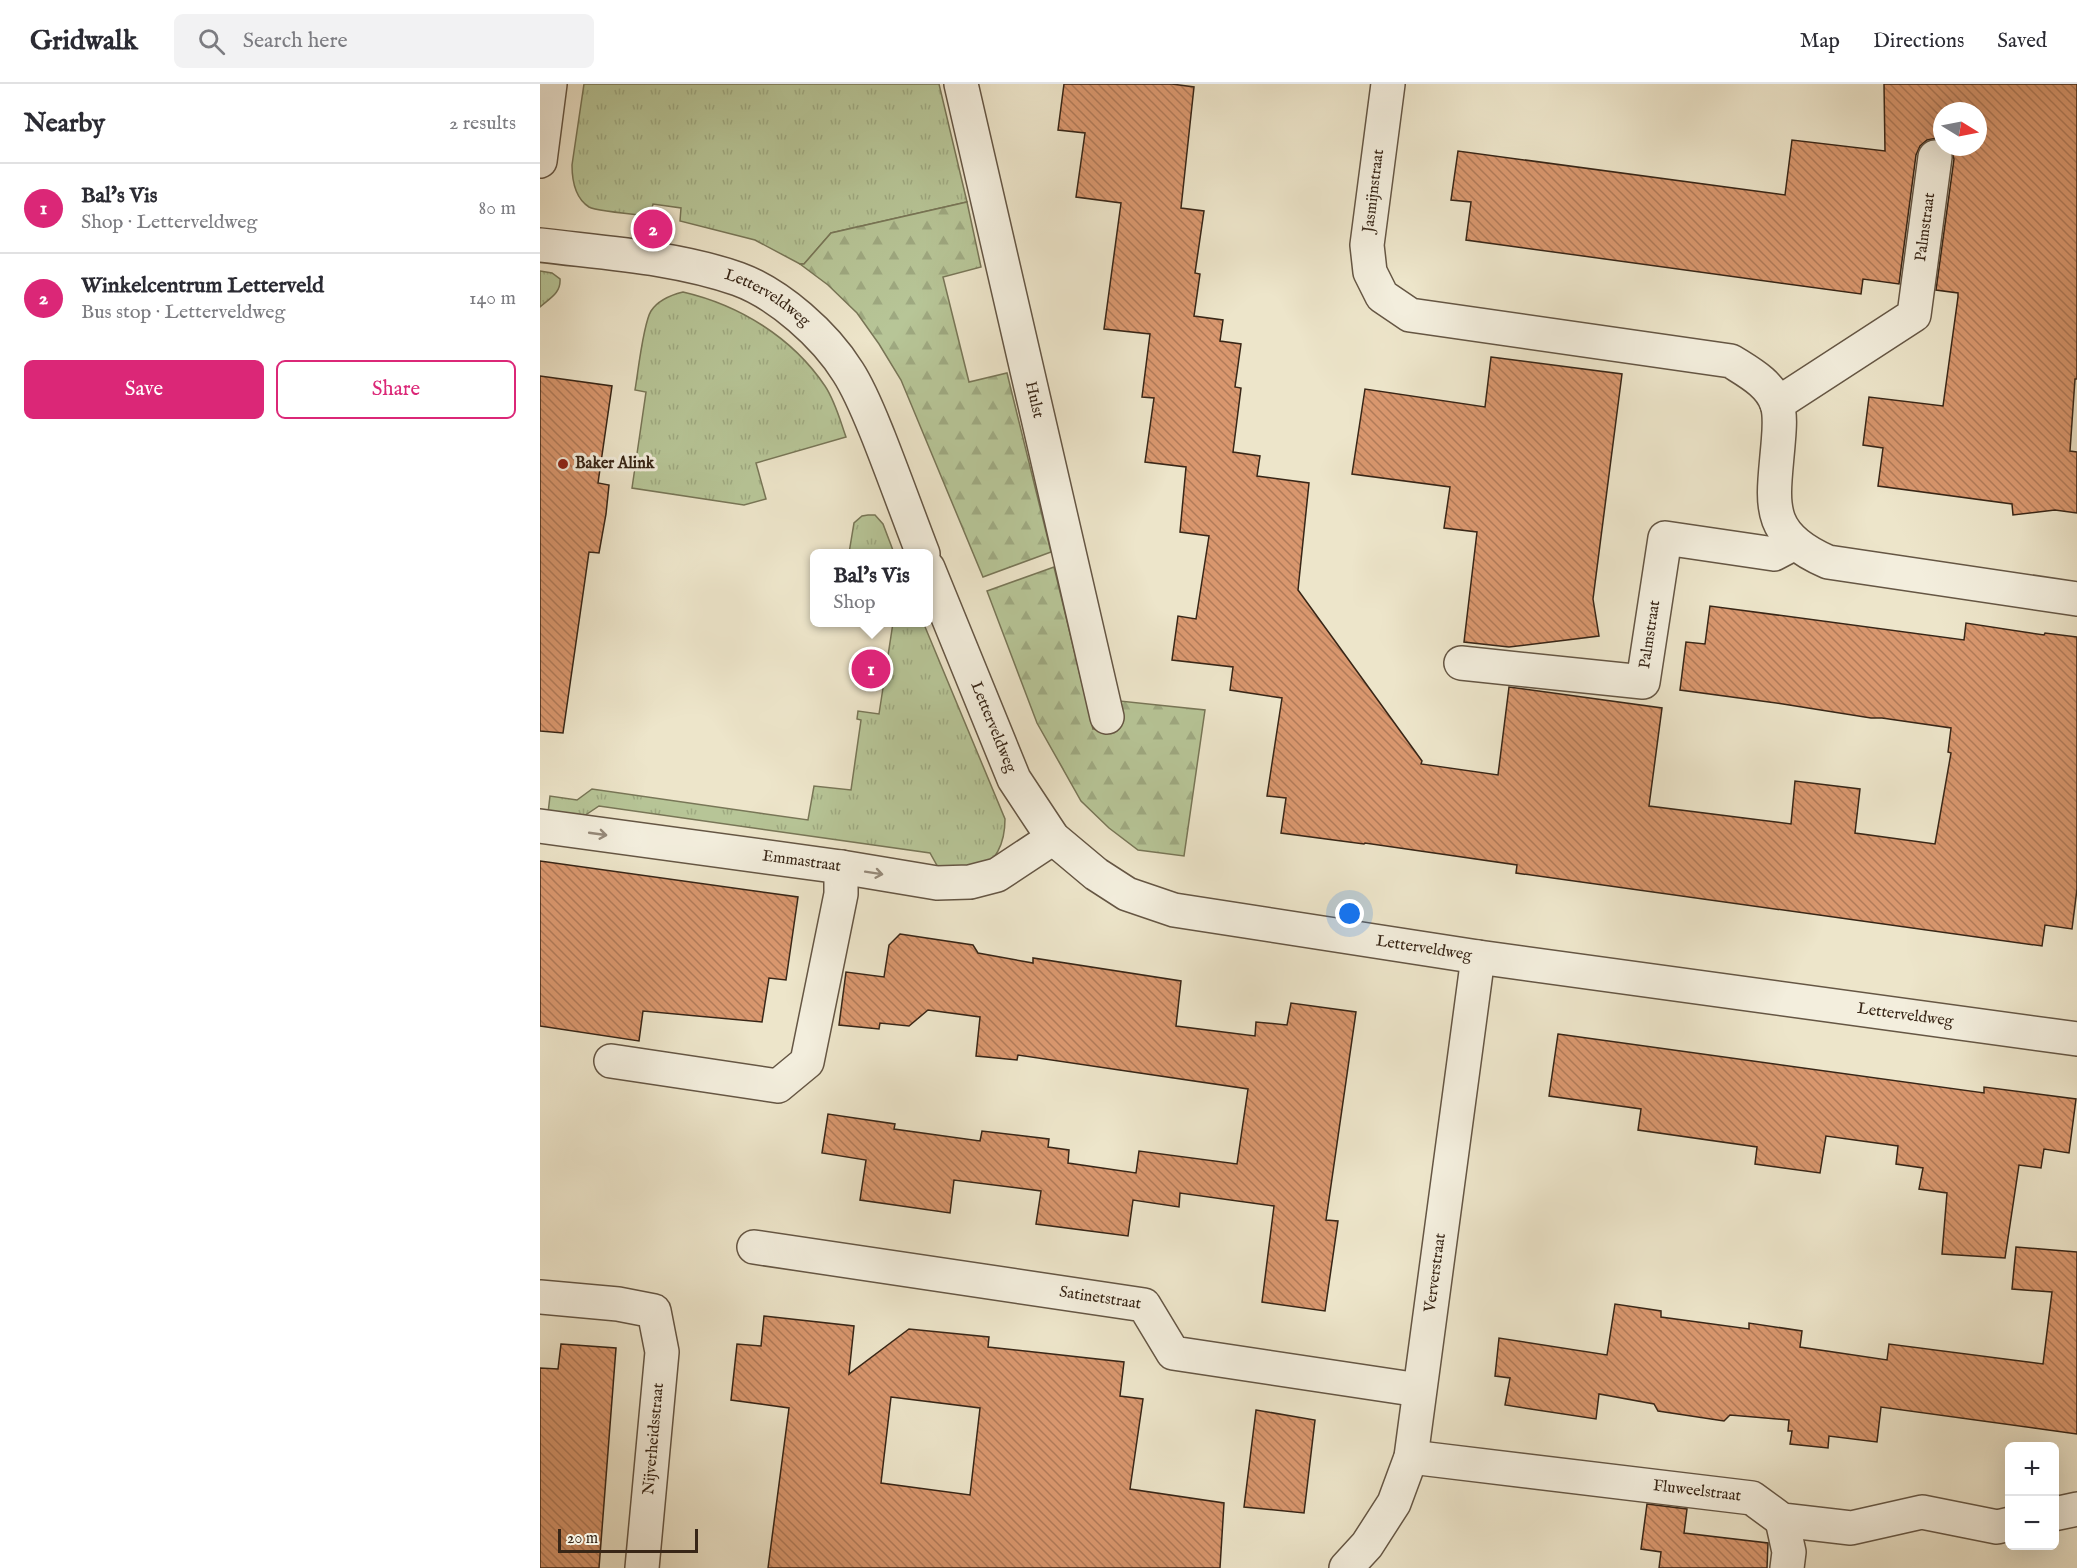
<!DOCTYPE html>
<meta charset="utf-8">
<style>
:root{--surface:#fff;--page:#f2f2f3;--text:#2b2b33;--muted:#7c7c81;--line:#e1e1e2;--accent:#db2777}
body{margin:0;font-family:"IM FELL English",serif;background:var(--page);color:var(--text)}
.controls{position:absolute;right:18px;bottom:18px;display:grid;overflow:hidden;border-radius:9px;box-shadow:0 6px 24px #0002}
.controls button{width:54px;height:54px;display:grid;place-items:center;padding:0;border:0;border-bottom:2px solid var(--line);background:var(--surface);color:var(--text);font:30px sans-serif}
.compass{position:absolute;left:1393px;top:18px;width:54px;height:54px;border-radius:50%;background:var(--surface);box-shadow:0 6px 24px #0002;rotate:100deg}
.scale{position:absolute;left:18px;bottom:15px;width:140px;box-sizing:border-box;padding-left:6px;border:3px solid #382617;border-top:0;font-size:16px;line-height:21px;white-space:nowrap;color:#382617;-webkit-text-stroke:4px #f3eedd;paint-order:stroke}
.you{position:absolute;left:810px;top:830px;width:21px;height:21px;margin:-15px;border:4px solid #fff;border-radius:50%;background:#1a73e8;box-shadow:0 0 0 9px #1a73e833}
.badge{display:grid;place-items:center;width:39px;height:39px;border-radius:50%;background:var(--accent);color:#fff;font-size:20px;font-weight:700}
.pin{position:absolute;translate:-50% -50%;border:3px solid #fff;box-shadow:0 2px 6px #0006}
.popup{position:absolute;left:270px;top:465px;width:123px;height:78px;box-sizing:border-box;display:grid;place-content:center;border-radius:9px;background:var(--surface);filter:drop-shadow(0 2px 4px #0005);font-size:20px;white-space:nowrap;color:var(--muted)}
.popup b{font-size:22px;color:var(--text)}
.popup::after{content:'';position:absolute;left:50%;top:100%;margin-left:-12px;border:12px solid transparent;border-top-color:var(--surface)}
.list{margin:0;padding:0;list-style:none}
h2{display:flex;justify-content:space-between;align-items:center;height:78px;margin:0;padding:0 24px;font-size:26px}
h2 small{font-size:20px;font-weight:400;color:var(--muted)}
.list li{display:grid;grid-template-columns:39px 1fr auto;gap:18px;align-items:center;box-sizing:border-box;height:90px;padding:0 24px;border-top:2px solid var(--line)}
.list b{display:block;font-size:22px;white-space:nowrap}
.list p{margin:0;font-size:20px;white-space:nowrap;color:var(--muted)}
.list em{font-size:20px;font-style:normal;color:var(--muted)}
.actions{display:flex;gap:12px;padding:18px 24px}
.actions a{flex:1;padding:14px 0;border:2px solid var(--accent);border-radius:9px;text-align:center;font-size:21px;color:var(--accent)}
.actions .main{background:var(--accent);color:#fff}
.icon{flex:none;width:33px;height:33px;fill:none;stroke:currentColor;stroke-width:2;stroke-linecap:round;stroke-linejoin:round}
.map{position:relative;flex:none;width:1537px;height:1484px;overflow:hidden}
header{display:flex;align-items:center;gap:36px;box-sizing:border-box;height:84px;padding:0 30px;background:var(--surface);border-bottom:2px solid var(--line)}
header strong{font-size:28px}
nav{display:flex;gap:33px;margin-inline-start:auto;font-size:21px}
.search{width:420px;height:54px;background:var(--page);display:flex;align-items:center;gap:15px;box-sizing:border-box;padding:0 21px;border-radius:9px;color:var(--muted);font-size:22px}
main{display:flex}
aside{flex:1;background:var(--surface)}
.map>svg:first-child{display:block}
.grass{fill:url(#grass-tufts);stroke:#787657;stroke-width:1.5}
.forest{fill:url(#forest-firs);stroke:#787657;stroke-width:1.5}
.building{fill:url(#building-back-hatch);stroke:#382617;stroke-width:1.5;fill-rule:evenodd}
.lines{fill:none;stroke-linecap:round;stroke-linejoin:round}
.minor-casing{stroke:#655644;stroke-width:36}
.minor{stroke:#f3eedd;stroke-width:33}
.oneway{stroke:#968a7a}
.poi-dot{fill:#8f2418;stroke:#f3eedd;stroke-width:2}
.labels{text-anchor:middle;dominant-baseline:central;stroke-width:6;stroke-linejoin:round;paint-order:stroke}
.street-label{font-size:16px;fill:#382617;stroke:#f3eedd}
.poi-label{font-size:16px;font-weight:bold;fill:#382617;stroke:#f3eedd;text-anchor:start}
</style>
<header>
<strong>Gridwalk</strong>
<div class="search"><svg class="icon" aria-label="search" viewBox="0 0 24 24"><circle cx="10" cy="10" r="6"/><path d="M15 15l6 6"/></svg>Search here</div>
<nav><a>Map</a><a>Directions</a><a>Saved</a></nav>
</header>
<main>
<aside>
<h2>Nearby<small>2 results</small></h2>
<ul class="list">
<li><span class="badge">1</span><div><b>Bal's Vis</b><p>Shop · Letterveldweg</p></div><em>80 m</em></li>
<li><span class="badge">2</span><div><b>Winkelcentrum Letterveld</b><p>Bus stop · Letterveldweg</p></div><em>140 m</em></li>
</ul>
<div class="actions"><a class="main">Save</a><a>Share</a></div>
</aside>
<div class="map">
<svg width="1537" height="1484" viewBox="0 0 1537 1484">
<defs>
<pattern id="grass-tufts" width="24" height="20" patternUnits="userSpaceOnUse" patternTransform="scale(1.5)"><rect width="24" height="20" fill="#b7c597"/><path d="M3 7l-1-3M5 7V3M7 7l1-3M15 17l-1-3M17 17v-4M19 17l1-3" fill="none" stroke="#9ea981"/></pattern>
<pattern id="forest-firs" width="22" height="20" patternUnits="userSpaceOnUse" patternTransform="scale(1.5)"><rect width="22" height="20" fill="#b7c597"/><path d="M5 1l3.5 6h-7zM16 11l3.5 6h-7z" fill="#9ea981"/></pattern>
<pattern id="building-back-hatch" width="6" height="6" patternUnits="userSpaceOnUse" patternTransform="scale(1.5)"><rect width="6" height="6" fill="#d9976e"/><path d="M-1 5l2 2M0 0l6 6M5-1l2 2" fill="none" stroke="#b17b59"/></pattern>
</defs>
<rect width="100%" height="100%" fill="#ede5ca"/>
<filter id="stains"><feTurbulence type="fractalNoise" baseFrequency=".00333" numOctaves="4"/><feColorMatrix values="0 0 0 0 .2 0 0 0 0 .09 0 0 0 0 .02 0 0 0 .5 -.17"/></filter>
<radialGradient id="worn" r=".72"><stop offset=".6" stop-color="#630" stop-opacity="0"/><stop offset="1" stop-color="#630" stop-opacity=".3"/></radialGradient>
<path class="grass" d="M44 0H399L427 118 291 149 264 180H260L215 156 140 137 141 124 113 120 110 132C100 131 56 127 49 123 35 114 32 96 32 81Z
M0 187 12 189 20 195C21 209 10 214 0 223Z
M143 208C199 221 252 253 285 302 295 317 300 336 306 353L216 379 226 415 204 421 92 404 106 308 95 306C98 289 103 240 111 227 118 216 131 211 143 208Z
M328 431H335L343 440 354 469H309L314 439 322 432Z
M383 538 465 735C465 757 457 782 432 785 422 787 410 785 399 785L390 769 59 722 41 734 8 729 10 712 37 716 52 705 268 736 274 702 311 706 321 636 317 635 318 627 339 630 353 539Z"/>
<path class="forest" d="M427 118 441 183 403 193 429 298 467 289 511 468 443 493 361 296 339 260 317 229 288 201 260 180H264L291 149Z
M514 483 553 645 582 638 580 617 665 626 644 772 598 766 569 744 541 717 497 639 447 507Z"/>
<path class="building" d="M524 0H632L654 3 641 124 664 127 655 189 660 190 654 232 683 236 680 257 701 260 695 303 701 304 693 368 720 372 717 392 769 399 758 506 882 677 881 680 958 691 969 603 1122 624 1109 722 1251 740 1255 697 1320 705 1315 749 1395 760 1411 669 1408 668 1411 644 1342 634H1331L1243 620 1140 606 1146 558 1165 560 1170 522 1424 556 1426 539 1504 551 1505 549 1537 553V805L1532 845 1505 841 1502 862 976 789 977 781 825 759 824 760 741 749 746 714 727 712 742 614 690 606 693 583 632 576 638 532 656 535 669 452 640 448 646 383 605 378 614 314 602 313 610 250 564 245 581 119 536 113 545 49 518 46Z
M1344 0H1537V295H1535L1530 367 1537 368V429L1515 426 1473 431 1472 420 1338 402 1343 364 1323 361 1329 313 1403 322 1418 213V209L1396 206 1414 75 1410 63H1438V27H1402V56L1397 54 1387 56 1380 62 1376 71 1359 200 1323 195 1321 210 926 156 931 118 911 116 918 67 1245 111 1252 56 1345 67Z
M951 273 1082 290 1053 515 1059 552 969 563 924 558 937 448 904 444 910 403 812 390 825 305 945 323Z
M0 292 72 302 58 399 69 401 66 430 59 469 49 468 23 649 0 647Z
M0 777 258 813 246 896 229 894 222 938 103 927 99 957 0 942Z
M360 850 433 861 438 869 493 879V874L641 897 636 942 715 952 716 938 747 941 751 919 816 928 786 1136 798 1137 785 1227 722 1218 734 1122 640 1109 639 1123 593 1116 588 1152 496 1140 501 1107 414 1096 410 1129 320 1116 326 1076 282 1069 288 1030 355 1040 354 1045 440 1057 442 1047 509 1055 508 1063 529 1066 528 1079 596 1089 599 1067 697 1080 708 1005 478 971 477 976 436 972 440 933 388 926 369 942 340 939 339 945 299 941 306 888 344 893 349 861Z
M1018 950 1444 1009V1003L1536 1015 1529 1069 1504 1065 1501 1084 1479 1081 1465 1174 1402 1170 1407 1109 1379 1105 1383 1084 1356 1080 1358 1062 1286 1052 1280 1089 1215 1080 1217 1063 1098 1046 1101 1025 1009 1012Z
M1476 1163 1537 1168V1350L1341 1323 1337 1358 1289 1352 1288 1364 1250 1360 1252 1347H1248L1249 1336 1190 1331 1184 1337 1118 1327 1114 1320 1059 1310 1056 1335 965 1321 970 1294 955 1292 959 1254 1067 1271 1075 1220 1121 1227V1233L1209 1245V1239L1262 1247 1260 1263 1347 1276 1349 1260 1503 1280 1512 1208 1472 1205Z
M224 1232 314 1242 309 1290 369 1245 449 1253 448 1263 584 1278 580 1312 603 1315 590 1405 684 1419 680 1484H228L249 1324 191 1316 197 1260 221 1262ZM351 1313 440 1324 430 1411 341 1399Z
M21 1260 76 1264 59 1484H0V1284L18 1285Z
M716 1326 775 1336 764 1429 704 1423Z
M1107 1420 1147 1425 1144 1449 1228 1459 1227 1484H1119L1121 1468 1101 1465Z"/>
<g class="lines">
<g class="minor-casing">
<g id="minor">
<path id="s1" d="M421 0 567 633"/>
<path d="M848 0 827 161 830 188 842 212 870 231 1191 277C1208 288 1230 299 1237 320 1241 332 1239 348 1238 361 1233 420 1224 450 1288 478L1537 515"/>
<path d="M0 77 10 0"/>
<path id="s2" d="M0 161C65 169 135 173 198 195 239 210 285 251 308 288 321 308 330 332 339 354 354 392 368 431 383 470"/>
<path id="s3" d="M1237 320 1374 231 1395 73"/>
<path id="s4" d="M388 484 474 695 513 754 556 790 587 810 634 826 938 873 1537 955"/>
<path id="s5" d="M921 579 1103 598 1125 454 1234 470 1255 459"/>
<path id="s6" d="M0 742 301 783 397 799 430 798 457 791 513 754"/>
<path d="M71 977 238 1002 267 978 301 810V783"/>
<path id="s7" d="M214 1163 604 1221 633 1269 879 1306"/>
<path d="M0 1213 78 1220 114 1227 122 1268 102 1484"/>
<path id="s8" d="M871 1373 1212 1414 1242 1436 1311 1444 1382 1428 1457 1443 1470 1440"/>
<path d="M1514 1430 1537 1425"/>
<path d="M1242 1436 1249 1468 1247 1484"/>
<path id="s9" d="M806 1484 827 1461 854 1419 871 1373 938 873"/>
</g>
</g>
<use href="#minor" class="minor"/>
</g>
<defs><path id="oneway-shaft" d="M-6 0H5M1.5-3L5.5 0L1.5 3" fill="none" stroke-width="1.6" stroke-linecap="round" stroke-linejoin="round" transform="scale(1.5)"/></defs>
<g class="oneway">
<use href="#oneway-shaft" transform="translate(58 750) rotate(8)"/>
<use href="#oneway-shaft" transform="translate(334 789) rotate(9)"/>
</g>
<circle class="poi-dot" cx="23" cy="380" r="6"/>
<g class="labels">
<g class="street-label">
<text transform="translate(834 107) rotate(-83)">Jasmijnstraat</text>
<text stroke="none"><textPath href="#s3" startOffset="252">Palmstraat</textPath></text>
<text stroke="none"><textPath href="#s2" startOffset="236">Letterveldweg</textPath></text>
<text stroke="none"><textPath href="#s1" startOffset="324">Hulst</textPath></text>
<text stroke="none"><textPath href="#s5" startOffset="231">Palmstraat</textPath></text>
<text stroke="none"><textPath href="#s4" startOffset="172">Letterveldweg</textPath></text>
<text stroke="none"><textPath href="#s6" startOffset="264">Emmastraat</textPath></text>
<text stroke="none"><textPath href="#s4" startOffset="694">Letterveldweg</textPath></text>
<text stroke="none"><textPath href="#s4" startOffset="1180">Letterveldweg</textPath></text>
<text stroke="none"><textPath href="#s9" startOffset="316">Ververstraat</textPath></text>
<text stroke="none"><textPath href="#s7" startOffset="350">Satinetstraat</textPath></text>
<text transform="translate(114 1355) rotate(-85)">Nijverheidsstraat</text>
<text stroke="none"><textPath href="#s8" startOffset="288">Fluweelstraat</textPath></text>
</g>
<g class="poi-label">
<text x="35" y="380">Baker Alink</text>
</g>
</g>
<rect width="100%" height="100%" filter="url(#stains)"/>
<rect width="100%" height="100%" fill="url(#worn)"/>
</svg>
<div class="controls">
<button>+</button>
<button>−</button>
</div>
<svg class="compass" viewBox="-18 -18 36 36"><path d="M0-13l5 13h-10z" fill="#e53935"/><path d="M0 13l5-13h-10z" fill="#7c7c81"/></svg>
<div class="scale">20 m</div>
<div class="you"></div>
<div class="pin badge" style="left:331px;top:585px">1</div>
<div class="popup"><b>Bal's Vis</b>Shop</div>
<div class="pin badge" style="left:113px;top:145px">2</div>
</div>
</main>
